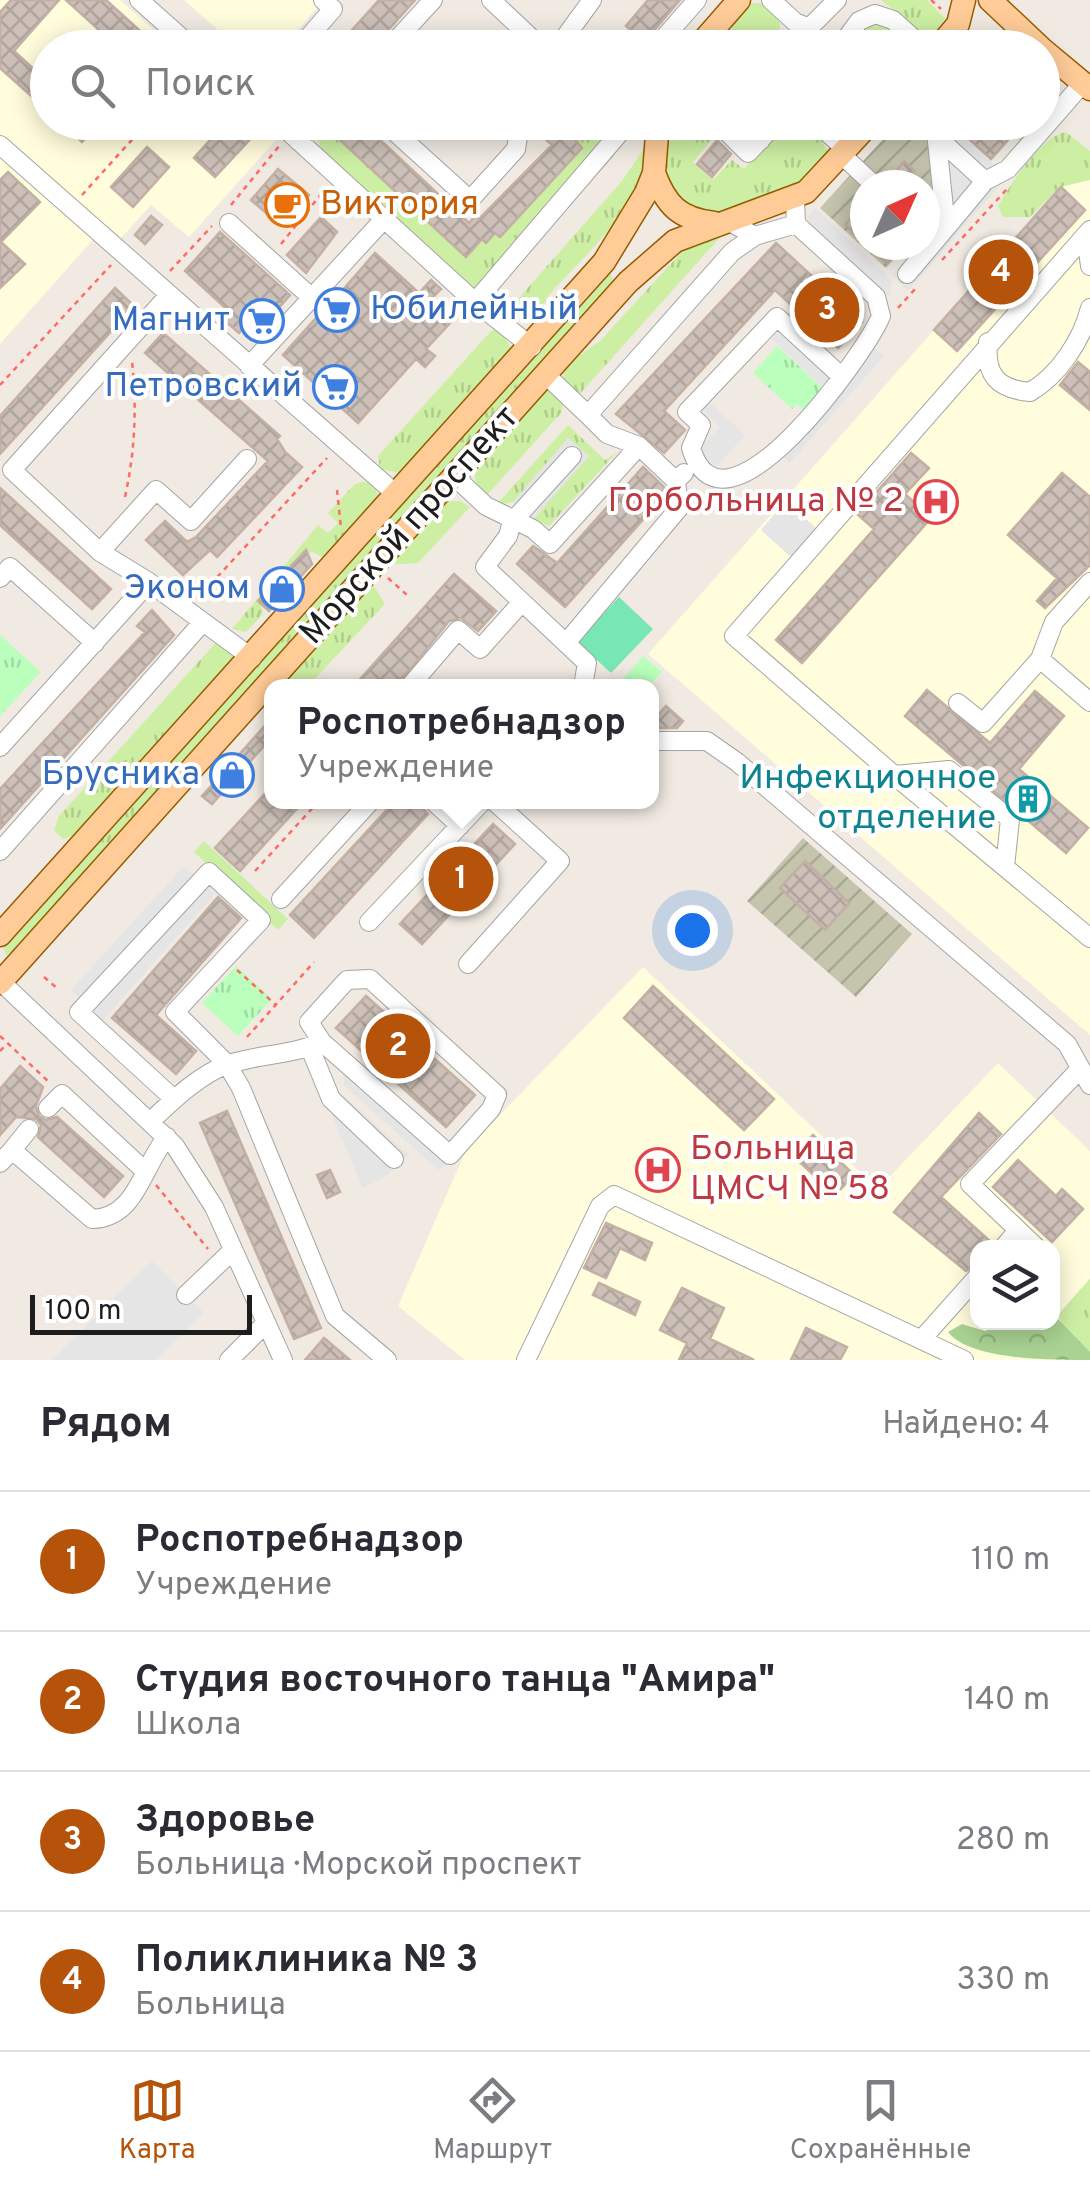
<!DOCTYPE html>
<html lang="ru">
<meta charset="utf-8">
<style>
:root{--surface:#fff;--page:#f2f2f3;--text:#2b2b33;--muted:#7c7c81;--line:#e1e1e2;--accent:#b45309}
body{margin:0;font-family:Overpass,sans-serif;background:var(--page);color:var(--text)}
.controls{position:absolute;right:30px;bottom:30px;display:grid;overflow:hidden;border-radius:20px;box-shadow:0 5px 25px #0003}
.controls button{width:90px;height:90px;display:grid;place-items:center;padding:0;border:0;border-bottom:2px solid var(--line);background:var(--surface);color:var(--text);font:50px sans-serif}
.compass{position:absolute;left:850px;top:170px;width:90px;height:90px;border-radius:50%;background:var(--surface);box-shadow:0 5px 25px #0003;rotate:45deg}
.scale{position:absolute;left:30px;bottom:25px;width:222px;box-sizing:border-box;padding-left:10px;border:5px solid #1d1d1d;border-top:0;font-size:28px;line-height:35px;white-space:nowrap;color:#1d1d1d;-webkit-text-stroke:8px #fff;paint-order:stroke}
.you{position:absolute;left:692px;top:930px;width:35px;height:35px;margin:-25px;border:8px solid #fff;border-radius:50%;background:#1a73e8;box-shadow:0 0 0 15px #1a73e833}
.badge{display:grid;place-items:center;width:65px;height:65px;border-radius:50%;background:var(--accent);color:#fff;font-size:32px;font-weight:700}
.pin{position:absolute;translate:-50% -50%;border:5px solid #fff;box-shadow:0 2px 10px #0006}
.popup{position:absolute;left:264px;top:679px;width:395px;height:130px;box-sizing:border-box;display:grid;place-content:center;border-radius:20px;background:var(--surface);filter:drop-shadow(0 2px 8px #0005);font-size:32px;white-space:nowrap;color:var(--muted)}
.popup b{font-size:38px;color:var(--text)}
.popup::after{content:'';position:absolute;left:50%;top:100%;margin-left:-20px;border:20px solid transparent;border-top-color:var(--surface)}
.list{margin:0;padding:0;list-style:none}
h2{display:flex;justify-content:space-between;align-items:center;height:130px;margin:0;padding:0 40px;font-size:42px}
h2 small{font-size:32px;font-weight:400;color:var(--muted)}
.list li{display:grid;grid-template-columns:65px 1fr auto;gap:30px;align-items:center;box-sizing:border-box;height:140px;padding:0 40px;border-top:2px solid var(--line)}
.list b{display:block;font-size:38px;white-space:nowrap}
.list p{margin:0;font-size:32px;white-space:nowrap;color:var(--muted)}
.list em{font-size:32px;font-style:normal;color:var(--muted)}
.icon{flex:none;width:55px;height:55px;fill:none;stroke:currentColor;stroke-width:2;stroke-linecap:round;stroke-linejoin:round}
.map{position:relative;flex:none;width:1090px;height:1360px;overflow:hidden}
.search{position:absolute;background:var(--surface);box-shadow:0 5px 25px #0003;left:30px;right:30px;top:30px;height:110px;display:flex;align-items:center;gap:25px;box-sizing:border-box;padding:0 35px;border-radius:55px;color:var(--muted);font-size:38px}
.sheet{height:690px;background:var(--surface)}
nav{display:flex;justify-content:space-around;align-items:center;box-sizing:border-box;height:140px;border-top:2px solid var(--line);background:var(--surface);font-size:28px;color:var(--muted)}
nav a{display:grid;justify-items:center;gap:5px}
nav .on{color:var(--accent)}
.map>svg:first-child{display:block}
.education{fill:#fffddc}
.construction{fill:url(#construction-furrows)}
.grass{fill:url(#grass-tufts)}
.forest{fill:url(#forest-crowns)}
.park{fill:url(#park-tufts)}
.pitch{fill:#78e7b5}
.parking{fill:#e5e5e5}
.building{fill:url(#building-cross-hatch);stroke:#c3afa3;stroke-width:2.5}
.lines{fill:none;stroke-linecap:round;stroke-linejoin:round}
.minor-casing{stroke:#a4a4a4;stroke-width:20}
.major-casing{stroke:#975c00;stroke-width:25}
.path{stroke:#ff6b64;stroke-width:2.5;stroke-dasharray:5 5;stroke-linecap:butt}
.minor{stroke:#fff;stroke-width:18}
.major{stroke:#ffcc98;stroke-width:22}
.labels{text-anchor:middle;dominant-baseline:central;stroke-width:8;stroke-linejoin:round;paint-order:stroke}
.food-label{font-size:35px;fill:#c56008;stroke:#fff;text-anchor:start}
.shop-label{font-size:35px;fill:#366cbe;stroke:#fff;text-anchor:end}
.health-label{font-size:35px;fill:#be3a42;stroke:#fff;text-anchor:end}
.street-label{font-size:35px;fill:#1d1d1d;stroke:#fff}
.culture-label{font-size:35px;fill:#0d838f;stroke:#fff;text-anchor:end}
</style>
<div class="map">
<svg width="1090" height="1360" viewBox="0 0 1090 1360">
<defs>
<pattern id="construction-furrows" width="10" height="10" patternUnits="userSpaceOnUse" patternTransform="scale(2.5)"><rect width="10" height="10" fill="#c5c4ad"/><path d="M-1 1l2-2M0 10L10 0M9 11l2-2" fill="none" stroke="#a9a894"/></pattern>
<pattern id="grass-tufts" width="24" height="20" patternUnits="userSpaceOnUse" patternTransform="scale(2.5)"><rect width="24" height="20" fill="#cdefa3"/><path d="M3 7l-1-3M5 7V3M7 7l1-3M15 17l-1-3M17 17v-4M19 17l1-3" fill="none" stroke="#b0cc8c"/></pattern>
<pattern id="forest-crowns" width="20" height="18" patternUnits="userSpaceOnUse" patternTransform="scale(2.5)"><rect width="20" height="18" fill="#aad393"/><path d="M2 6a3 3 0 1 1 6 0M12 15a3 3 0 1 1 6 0" fill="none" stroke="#92b57e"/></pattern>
<pattern id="park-tufts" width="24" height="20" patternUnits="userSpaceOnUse" patternTransform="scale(2.5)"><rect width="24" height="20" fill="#baffbc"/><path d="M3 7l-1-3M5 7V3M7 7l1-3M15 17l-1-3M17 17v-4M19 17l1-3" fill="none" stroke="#9fdaa1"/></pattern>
<pattern id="building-cross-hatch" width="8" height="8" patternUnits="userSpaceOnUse" patternTransform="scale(2.5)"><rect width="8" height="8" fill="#ccc0b8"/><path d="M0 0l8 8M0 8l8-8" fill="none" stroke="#afa59e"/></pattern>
</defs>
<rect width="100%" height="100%" fill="#f0eae2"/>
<path class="education" d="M0 0H120L173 47 48 48V122L255 123 275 141 189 237 151 205 121 238 106 225 0 344Z
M184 0H324L282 48 237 47Z
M1090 155V1035L648 654 934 330 957 351 1085 210 1061 187Z
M643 967 878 1189 998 1063 1090 1151V1278L1053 1320 1052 1248H978V1322L1050 1323 1090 1360H465L398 1306 466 1150Z"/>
<path class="construction" d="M898 123H921L926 128 937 213 925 225V185H865V245H907L886 268 820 208Z
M803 838 912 934 856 997 747 901Z"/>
<path class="grass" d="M881 0H927L945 18 937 30 923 34Z
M732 27a24 24 0 1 1 48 0a24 24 0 1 1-48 0Z
M875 23 889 25 909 47 847 48 852 37Z
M562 123H587L596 128 598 123H619L620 139 613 157 498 286 476 289 322 151 317 138 323 125 466 257 482 239 486 243 495 233 500 237 582 149Z
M664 123H708L702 130 712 139 693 162 713 180 732 160 744 169 779 129 792 123 814 130 829 153 804 181 721 212 688 207 663 177Z
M1066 132 1090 151V180L1060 187 1030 217H1003L998 206C1011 184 1041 136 1066 132Z
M643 150C659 192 576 263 550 294 543 302 543 312 534 320L526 321 511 307 622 181Z
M723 234 577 397 563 382 564 366 600 341 688 245Z
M610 273 615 282 13 952 6 955 3 947Z
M499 329 512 349 400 473 380 469 378 456 491 331Z
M547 389 563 403 561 413 488 494C475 488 473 477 476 464Z
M568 425 605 460 617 452 549 526 533 520 568 439 513 502 496 505Z
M363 482 373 484 379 497 325 559 313 552 300 554 260 599 263 614 246 632 232 629 318 525 328 533 338 523 328 513 355 484Z
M440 501H461L470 507 418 563 384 565Z
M370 580 385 604 308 686H272Z
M219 639 235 656 76 835 63 839 54 830 59 816Z
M204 841 288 919 278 930 194 852Z
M1090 1279V1352L1066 1332 1058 1315Z"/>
<path class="forest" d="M1053 1314 1090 1352V1360C1048 1360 970 1360 948 1332L962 1324 985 1331C1002 1322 1032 1323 1052 1322Z"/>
<path class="park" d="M777 346 825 390 805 411 797 404 792 409 753 373Z
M0 635 41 672 0 716Z
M643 656 662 672 649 686H617Z
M236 966 272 999 238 1036 202 1003Z"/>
<path class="pitch" d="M619 597 653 629 611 673 577 642Z"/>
<path class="parking" d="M942 123H948L1007 177 908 291 892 275 916 245H925V234L950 203Z
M815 208 892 280 889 297 806 218Z
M781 330 833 379 824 388 772 339Z
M874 348 884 356 790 463 781 455Z
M710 402 745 435 716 467 698 450 720 427 702 410Z
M568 438 589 456 533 520 513 502Z
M786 501 817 529 792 558 761 530Z
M184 866 215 894 103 1020 71 990Z
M343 1068 450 1162 438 1170 344 1085Z
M337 1090 409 1155 386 1176 363 1188 325 1099Z
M152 1261 204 1313 156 1360H52Z"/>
<path class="building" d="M11 0H59L14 51 48 82V111L0 68V12Z
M66 0H106L159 48H119Z
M379 0H415L372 48H336Z
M648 0H680L644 42 626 26Z
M61 122H100L82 142Z
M226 122H245L256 133 215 177 194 158Z
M328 122H361L469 223 475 216 479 219 552 145 527 122H561L582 148 500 237 495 233 486 243 482 239 466 257 327 128Z
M950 122H1024L991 159Z
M717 140 731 154 712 177 697 164Z
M147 147 169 167 133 207 111 187Z
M904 161 914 170 901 185H886Z
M278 169 309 195 282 226 251 200Z
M8 172 40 202 1 242 25 264 0 288V180Z
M1061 187 1085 210 957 351 934 330Z
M858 210 865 216V243L845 225Z
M151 216 162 225 145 244 135 235Z
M321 217 337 232 306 273 287 255Z
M220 232 290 295 254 336 244 327 239 333 223 319 230 312 185 271Z
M776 243 862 322 838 348 775 290 664 411 685 430 664 453 616 414Z
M867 245H904L887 263Z
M375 253 419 293 431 280 441 289 429 301 451 322 426 349 435 356 425 367 416 359 358 423 283 355 323 310 322 305 330 296 334 300Z
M115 288 134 306 0 454V416Z
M163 333 280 436 277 439 285 452 302 467 217 557 210 550 183 575 146 540 165 521 187 542 196 537 268 461 145 353Z
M1078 362 1090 372V410L1060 385Z
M911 453 929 468 905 494 931 518 802 663 776 640 874 529 857 514Z
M643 467 664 487 665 495 565 607 517 564 533 546 557 563Z
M1062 473 1090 497V565L1045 608 1037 601 1057 578 1008 535Z
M0 488 111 589 92 609 0 525Z
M306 550 312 564 269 611 258 601Z
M454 574 496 611 478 631 461 618 449 621 397 686H354Z
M152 610 174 635 0 829V789L145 632 137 626Z
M927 690 990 743 1035 691 1064 716 1019 769 1088 828 1066 853 905 716Z
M666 706 683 721 677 728H660L652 722Z
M271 719V738L212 804 202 796Z
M271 787V802H303L240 871 215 848Z
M394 802H416L428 814 314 938 290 915Z
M493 824 515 844 422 944 400 924Z
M805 861 849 903 825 930 780 888Z
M218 897 241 918 156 1015 196 1051 176 1074 112 1018Z
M653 986 774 1099 744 1130 624 1018Z
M366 996 406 1032 396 1042 426 1069 435 1059 475 1095 446 1127 336 1028Z
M20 1066 43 1087 36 1106 39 1116 46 1120 57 1117 123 1176 104 1197 38 1137 41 1125 36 1119 16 1117 0 1135V1089Z
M227 1111 321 1328 294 1339 200 1123Z
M979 1113 1001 1134 941 1197 992 1243 991 1248H978V1264L966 1271 894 1212Z
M813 1135 854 1175 835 1195 792 1155Z
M1018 1160 1056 1196 1062 1189 1083 1209 1052 1242 993 1187Z
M330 1170 340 1192 327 1198 317 1175Z
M606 1223 652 1243 645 1260 620 1248 606 1278 584 1268Z
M599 1283 640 1302 635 1315 593 1295Z
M682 1288 724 1308 710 1339 754 1360H679L687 1343 660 1330Z
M806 1328 847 1347 840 1360H791Z
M324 1338 350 1360H305Z"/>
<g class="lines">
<g class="minor-casing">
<path id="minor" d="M139 0 193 48
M491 0 542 48
M771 0 795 22 809 28 837 0
M802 27 825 48
M712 30 731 48
M299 48 333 9 323 0
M389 48 433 0
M557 48 592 0
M655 48 697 0
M839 48 859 21 875 14 893 20 924 48
M278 122 475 302 532 347
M384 122 470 200 516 149 518 137 507 122
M717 122 748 153 777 122
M742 122 761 140
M815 122 847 150
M938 138 985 181
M298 141 316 122
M0 145 397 495
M842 155 874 185
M229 223 312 298
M796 224 876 297 881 316C865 354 723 554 691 448L701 425 687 412 777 317 841 376
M946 228 985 181 1008 169 1083 83
M1086 235 1090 266
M755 236 796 224 795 199
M907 274 946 228 935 122
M169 295 12 470 100 552 149 582 252 658
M475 302 629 122
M988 342C985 375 997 389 1030 392 1059 375 1082 340 1090 308
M249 366 385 218
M545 374 588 415
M572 456 512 522 508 536 485 567 587 663 583 686
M454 476 486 506 533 529 550 544 639 446
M676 481 639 446 607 434 588 415 732 252 755 236 728 221
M100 552 156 490 191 521 247 459
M0 578 10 567 95 643
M566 643 679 508 676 481 684 473
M1040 659 1054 622 1090 582
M410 686 458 630 480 649 522 602
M958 703 983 723 1040 659 1090 702
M651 741H707L737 762 1067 1044 1090 1085
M0 747 149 582
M894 775 1090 938
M434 802 460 826
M0 851 202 623
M1005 867 1010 819 949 770 894 775 734 636 1090 230
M281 899 370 802
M369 922 482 802
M468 964 560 861 495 802
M0 981 175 1146 214 1207 283 1360
M310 1048 331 1099 394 1159
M174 1099 79 1012 209 872 261 920 175 1012 227 1064 241 1088 335 1316 387 1360
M48 1108 62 1094 146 1172
M151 1121C172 1101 201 1073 229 1064 260 1054 292 1055 322 1042L450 1155 491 1109 497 1095 370 979 347 980 309 1022 322 1042
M12 1150 29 1129
M0 1163 12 1150 92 1219C137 1218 142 1166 167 1137
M1003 1248 1018 1230
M1037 1248 970 1184 1080 1069
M186 1295 233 1250
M921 1340 978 1276
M229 1360 265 1324
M526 1360 600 1206 614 1195 964 1360"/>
</g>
<g class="major-casing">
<path id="major" d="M990 0 1041 48
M697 48 739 0
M938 48 958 24 964 0
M1042 49 1090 89
M654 173C666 205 679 219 714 223
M0 935 604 262 646 193 654 173 658 122
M0 983 628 282 675 241 806 192 871 122"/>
</g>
<path class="path" d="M931 0 941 9
M971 37 984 48
M987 48 999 34
M82 195 148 122
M231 205 280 145
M281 244 326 188
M942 260 1007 189
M170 271 212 226
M898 308 916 288
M0 385 111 265
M337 490 341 528
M125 497C135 451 137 409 132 361
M388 578 407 595
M197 599 327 458
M255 871 318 802
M237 970 276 1005
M44 977 57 988
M0 1036 50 1083
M247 1037 314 962
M0 1051 7 1044
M156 1185 208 1249"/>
<use href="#minor" class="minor"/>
<use href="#major" class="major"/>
</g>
<defs>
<g id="cafe-ring" transform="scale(2.25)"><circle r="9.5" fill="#fff" stroke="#e8710a" stroke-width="1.5"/><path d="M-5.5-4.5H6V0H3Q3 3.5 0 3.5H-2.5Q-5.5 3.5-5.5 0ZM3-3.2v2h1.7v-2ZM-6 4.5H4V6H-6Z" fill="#e8710a"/></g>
<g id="supermarket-ring" transform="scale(2.25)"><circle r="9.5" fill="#fff" stroke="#3f7fe0" stroke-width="1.5"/><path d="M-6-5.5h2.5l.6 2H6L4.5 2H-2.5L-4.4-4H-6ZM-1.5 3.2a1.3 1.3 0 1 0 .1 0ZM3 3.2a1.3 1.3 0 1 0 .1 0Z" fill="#3f7fe0"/></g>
<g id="hospital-ring" transform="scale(2.25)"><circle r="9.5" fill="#fff" stroke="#e0444e" stroke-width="1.5"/><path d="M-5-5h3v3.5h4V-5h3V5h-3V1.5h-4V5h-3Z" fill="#e0444e"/></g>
<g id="shop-ring" transform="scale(2.25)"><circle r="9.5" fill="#fff" stroke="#3f7fe0" stroke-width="1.5"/><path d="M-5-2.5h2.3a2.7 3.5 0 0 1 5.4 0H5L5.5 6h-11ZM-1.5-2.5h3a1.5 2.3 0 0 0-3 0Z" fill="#3f7fe0"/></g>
<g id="building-ring" transform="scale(2.25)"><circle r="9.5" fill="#fff" stroke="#0f9aa8" stroke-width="1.5"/><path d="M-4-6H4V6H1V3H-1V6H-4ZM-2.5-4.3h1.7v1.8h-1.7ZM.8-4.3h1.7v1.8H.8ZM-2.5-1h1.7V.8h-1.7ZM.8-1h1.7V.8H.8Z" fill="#0f9aa8"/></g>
</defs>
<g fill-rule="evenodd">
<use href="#cafe-ring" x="287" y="205"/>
<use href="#supermarket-ring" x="337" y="310"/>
<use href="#supermarket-ring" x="262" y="321"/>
<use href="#supermarket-ring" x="335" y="387"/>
<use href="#hospital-ring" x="936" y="502"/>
<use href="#shop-ring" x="282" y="589"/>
<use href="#shop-ring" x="232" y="775"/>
<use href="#building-ring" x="1028" y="799"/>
<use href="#hospital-ring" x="658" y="1170"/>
</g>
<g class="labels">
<g class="food-label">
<text x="320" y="205">Виктория</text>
</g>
<g class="shop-label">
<text x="370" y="310" text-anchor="start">Юбилейный</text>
<text x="230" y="321">Магнит</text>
<text x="302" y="387">Петровский</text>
<text x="250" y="589">Эконом</text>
<text x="200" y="775">Брусника</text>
</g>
<g class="health-label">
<text x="904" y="502">Горбольница № 2</text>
<text x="690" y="1150" text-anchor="start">Больница<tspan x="690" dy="40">ЦМСЧ № 58</tspan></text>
</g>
<g class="street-label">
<text transform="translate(410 526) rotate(-48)">Морской проспект</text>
</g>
<g class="culture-label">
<text x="996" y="779">Инфекционное<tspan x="996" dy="40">отделение</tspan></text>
</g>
</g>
</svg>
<div class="controls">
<button><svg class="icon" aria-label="layers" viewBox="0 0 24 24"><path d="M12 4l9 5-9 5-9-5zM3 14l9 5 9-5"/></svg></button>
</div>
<svg class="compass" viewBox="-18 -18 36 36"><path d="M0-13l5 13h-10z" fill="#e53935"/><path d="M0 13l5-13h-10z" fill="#7c7c81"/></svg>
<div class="scale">100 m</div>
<div class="you"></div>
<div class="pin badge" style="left:461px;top:879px">1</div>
<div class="popup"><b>Роспотребнадзор</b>Учреждение</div>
<div class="pin badge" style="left:398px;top:1046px">2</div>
<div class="pin badge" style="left:827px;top:310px">3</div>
<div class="pin badge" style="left:1001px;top:272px">4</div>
<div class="search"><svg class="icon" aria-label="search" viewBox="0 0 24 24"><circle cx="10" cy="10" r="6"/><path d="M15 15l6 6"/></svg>Поиск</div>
</div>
<section class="sheet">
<h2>Рядом<small>Найдено: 4</small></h2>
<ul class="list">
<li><span class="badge">1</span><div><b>Роспотребнадзор</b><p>Учреждение</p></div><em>110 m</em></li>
<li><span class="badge">2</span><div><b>Студия восточного танца &quot;Амира&quot;</b><p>Школа</p></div><em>140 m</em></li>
<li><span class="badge">3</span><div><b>Здоровье</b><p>Больница · Морской проспект</p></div><em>280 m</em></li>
<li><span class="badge">4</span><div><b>Поликлиника № 3</b><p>Больница</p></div><em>330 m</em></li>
</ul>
</section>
<nav>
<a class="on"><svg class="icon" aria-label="map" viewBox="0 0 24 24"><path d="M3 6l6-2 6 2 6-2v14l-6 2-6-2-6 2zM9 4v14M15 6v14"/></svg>Карта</a>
<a><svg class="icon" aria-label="directions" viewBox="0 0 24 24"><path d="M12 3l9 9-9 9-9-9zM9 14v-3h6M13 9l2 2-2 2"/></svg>Маршрут</a>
<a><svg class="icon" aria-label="saved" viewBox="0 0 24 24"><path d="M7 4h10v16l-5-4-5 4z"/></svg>Сохранённые</a>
</nav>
